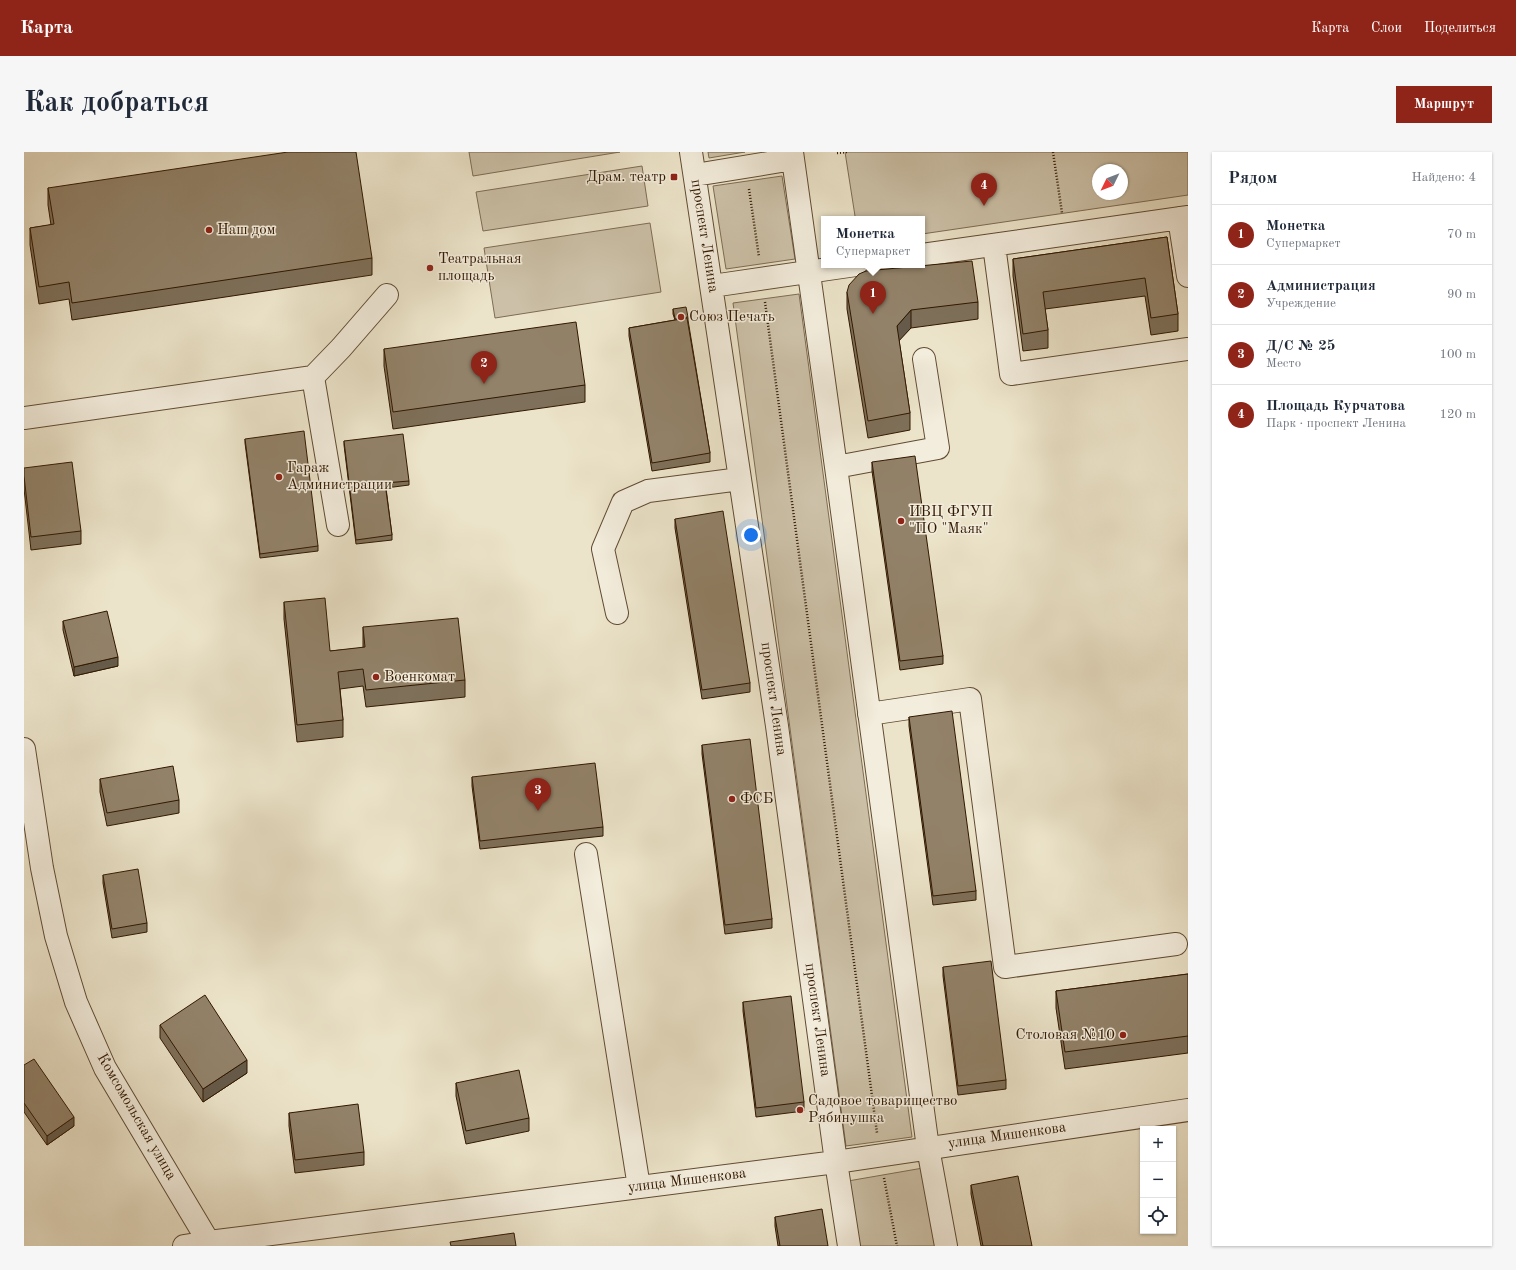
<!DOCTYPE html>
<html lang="ru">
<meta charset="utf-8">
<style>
:root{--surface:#fff;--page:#f6f6f7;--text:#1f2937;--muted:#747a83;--line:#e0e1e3;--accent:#8f2418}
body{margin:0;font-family:"Old Standard TT",serif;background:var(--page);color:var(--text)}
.controls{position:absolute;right:12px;bottom:12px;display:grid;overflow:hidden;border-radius:0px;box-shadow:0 1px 3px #0004}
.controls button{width:36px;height:36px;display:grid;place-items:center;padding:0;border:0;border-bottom:1px solid var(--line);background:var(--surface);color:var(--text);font:20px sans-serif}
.compass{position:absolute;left:1068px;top:12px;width:36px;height:36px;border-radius:50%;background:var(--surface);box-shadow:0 1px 3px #0004;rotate:227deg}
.you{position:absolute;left:727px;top:383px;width:14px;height:14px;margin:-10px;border:3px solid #fff;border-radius:50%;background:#1a73e8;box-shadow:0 0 0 6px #1a73e833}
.badge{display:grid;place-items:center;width:26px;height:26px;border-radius:50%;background:var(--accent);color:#fff;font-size:13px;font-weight:700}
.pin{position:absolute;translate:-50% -33px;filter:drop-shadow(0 1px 2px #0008)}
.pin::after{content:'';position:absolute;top:21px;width:14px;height:12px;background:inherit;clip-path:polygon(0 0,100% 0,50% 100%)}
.popup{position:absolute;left:797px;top:64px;width:104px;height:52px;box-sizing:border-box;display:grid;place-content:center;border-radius:0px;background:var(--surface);filter:drop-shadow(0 1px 3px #0005);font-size:13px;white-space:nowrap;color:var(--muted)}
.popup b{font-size:15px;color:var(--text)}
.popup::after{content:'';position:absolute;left:50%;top:100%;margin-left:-8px;border:8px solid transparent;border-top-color:var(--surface)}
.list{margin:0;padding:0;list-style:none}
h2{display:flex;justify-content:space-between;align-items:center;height:52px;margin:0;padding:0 16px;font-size:17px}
h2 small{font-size:13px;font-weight:400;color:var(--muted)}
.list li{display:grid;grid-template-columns:26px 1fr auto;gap:12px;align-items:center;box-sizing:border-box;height:60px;padding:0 16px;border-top:1px solid var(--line)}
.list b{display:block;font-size:15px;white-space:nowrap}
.list p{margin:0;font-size:13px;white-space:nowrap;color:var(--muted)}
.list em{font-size:13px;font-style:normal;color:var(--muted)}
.icon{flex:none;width:22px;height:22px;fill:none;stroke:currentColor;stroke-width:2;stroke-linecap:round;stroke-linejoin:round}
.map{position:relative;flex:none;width:1164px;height:1094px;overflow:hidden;border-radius:0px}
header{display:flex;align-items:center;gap:24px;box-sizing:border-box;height:56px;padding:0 20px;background:var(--accent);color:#fff}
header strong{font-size:19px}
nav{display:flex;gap:22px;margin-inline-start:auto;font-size:14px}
.intro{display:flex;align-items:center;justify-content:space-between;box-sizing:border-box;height:96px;padding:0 24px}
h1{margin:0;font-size:28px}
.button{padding:10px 18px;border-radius:0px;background:var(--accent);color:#fff;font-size:14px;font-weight:700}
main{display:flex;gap:24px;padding:0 24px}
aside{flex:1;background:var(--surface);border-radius:0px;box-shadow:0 1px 3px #0004}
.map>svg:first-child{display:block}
.green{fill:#ccc1a8;stroke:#7e6c54;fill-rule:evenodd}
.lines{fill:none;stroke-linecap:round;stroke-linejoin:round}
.minor-casing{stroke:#604b32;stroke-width:24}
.path{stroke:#311800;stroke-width:2.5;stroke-dasharray:1 2;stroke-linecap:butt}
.minor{stroke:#f3eddd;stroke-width:22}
.wall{fill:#7e705a;stroke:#311800}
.shaded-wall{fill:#665b4a;stroke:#311800}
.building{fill:#928269;stroke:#311800}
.poi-dot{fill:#8f2418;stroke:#f3eddd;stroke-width:1.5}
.labels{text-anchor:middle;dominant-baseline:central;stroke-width:3;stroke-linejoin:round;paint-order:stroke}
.poi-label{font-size:15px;fill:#311800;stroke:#f3eddd;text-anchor:start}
.street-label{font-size:15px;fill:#311800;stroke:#f3eddd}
</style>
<header>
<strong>Карта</strong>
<nav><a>Карта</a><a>Слои</a><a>Поделиться</a></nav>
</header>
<div class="intro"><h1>Как добраться</h1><a class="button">Маршрут</a></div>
<main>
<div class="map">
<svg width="1164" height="1094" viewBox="0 0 1164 1094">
<rect width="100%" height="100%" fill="#ece4ca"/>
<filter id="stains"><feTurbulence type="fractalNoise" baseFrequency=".005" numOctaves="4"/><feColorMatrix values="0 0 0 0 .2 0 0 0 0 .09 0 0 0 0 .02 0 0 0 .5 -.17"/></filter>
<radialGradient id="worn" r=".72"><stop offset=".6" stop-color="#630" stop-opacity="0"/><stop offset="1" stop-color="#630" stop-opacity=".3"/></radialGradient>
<path class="green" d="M445 0H596L449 24Z
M684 0H721L685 6Z
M821 0H1164V43L898 82V67H833L831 64ZM1074 18H1098V42H1074Z
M618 14 624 54 459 79 452 40Z
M758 24 771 107 702 117 689 34Z
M626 71 637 140 471 166 460 96Z
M775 142 888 985 822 994 709 151Z
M899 1016 913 1094H835L824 1029Z"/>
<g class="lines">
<g class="minor-casing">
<path id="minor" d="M667 0 753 574 812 1010 825 1094
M768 0 812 315 904 996 922 1094
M671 23 769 7
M1155 66 1164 124
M970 93 987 222 1164 197
M898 103 1164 65
M688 134 832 113
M289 225 314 373
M0 266 289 225 317 196 363 143
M812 315 914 296 900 207
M593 461 579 397 599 350 624 339 716 327
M845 562 946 547 981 815 1152 792
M0 597 18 716 32 784 52 850 81 916 187 1094
M562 702 615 1035
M160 1094 185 1090 812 1010 1164 958"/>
</g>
<path class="path" d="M1029 0 1038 61
M813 1 823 0
M725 37 735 105
M741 150 853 981
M860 1026 873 1094"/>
<use href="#minor" class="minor"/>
</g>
<path class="wall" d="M24 36 348 106V123L48 168 45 147 15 152 6 93V76L27 73 24 53Z
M1143 85 1154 162V179L1127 183 1121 144 1021 157 1024 178V196L999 199 989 124V107Z
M823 140 954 150V167L887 176 875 188 886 261V278L844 286 823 157Z
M649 157 664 165V168L686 301V310L628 319 605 184V176L651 168 649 162Z
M360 197 561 233V250L369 277 360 214Z
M221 287 294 394V399L236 406 221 291Z
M320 289 385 329V333L362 336 368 383V388L332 392 320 293Z
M848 310 919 504V512L876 518 848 319Z
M0 316 57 379V392L7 398 0 337Z
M651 367 726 531V540L678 547 651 376Z
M260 450 306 499 339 496V475L441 528V545L342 555 339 534 316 537 319 568V585L273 590 260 467Z
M39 469 94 514 50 524 39 478Z
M885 565 952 739V748L909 753 885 574Z
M678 593 748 767V776L701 782 678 602Z
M448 625 579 675V684L456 697 448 634Z
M76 627 155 648V661L83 674 76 640Z
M79 723 123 771V780L88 786 79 731Z
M919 815 982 928V937L934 943 919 824Z
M1164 822V901L1041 917 1032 856V839Z
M719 850 780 950V959L732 965 719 859Z
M136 873 223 921 179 950 136 886Z
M0 913 50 974 23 993 0 960Z
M432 931 505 966V979L442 992 432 944Z
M265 961 340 1000V1013L271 1021 265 974Z
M947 1033 1008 1094H957L947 1042Z
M751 1065 804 1094H754L751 1074Z"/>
<path class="shaded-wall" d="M887 158V176L873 191V174Z
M94 505V514L50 524V515Z
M223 908V921L179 950V937Z
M50 965V974L23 993V984Z"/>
<path class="building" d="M264 0H332L348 106 48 151 45 130 15 135 6 76 30 72 24 36Z
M1143 85 1154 162 1127 166 1121 126 1019 140 1024 178 999 182 989 107Z
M948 109 954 150 887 158 873 174 886 261 844 269 823 140 825 133 835 122 842 119Z
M662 155 664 165 651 167 649 157Z
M663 166 686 301 628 311 605 176Z
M552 170 561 233 369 260 360 197Z
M280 279 294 394 236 402 221 287Z
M379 282 385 329 361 331 368 383 332 388 320 289Z
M891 304 919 504 876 509 848 310Z
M48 310 57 379 7 385 0 324V316Z
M699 359 726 531 678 538 651 367Z
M301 446 306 499 341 495 339 475 434 466 441 528 342 538 339 517 314 520 319 568 273 573 260 450Z
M83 459 94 505 50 515 39 469Z
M928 559 952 739 909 744 885 565Z
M726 587 748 767 701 773 678 593Z
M571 611 579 675 456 689 448 625Z
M149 614 155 648 83 661 76 627Z
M114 717 123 771 88 777 79 723Z
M967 809 982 928 934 934 919 815Z
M1164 822V884L1041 900 1032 839Z
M181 843 223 908 179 937 136 873Z
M767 844 780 950 732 956 719 850Z
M10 907 50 965 23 984 0 951V913Z
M495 918 505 966 442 979 432 931Z
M334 952 340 1000 271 1008 265 961Z
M994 1024 1008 1094H959L947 1033Z
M798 1057 804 1094H756L751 1065Z
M490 1081 492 1094H427L426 1090Z"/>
<g class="poi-dot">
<rect x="646" y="21" width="8" height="8" rx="2"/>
<circle cx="185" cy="78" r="4"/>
<circle cx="406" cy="116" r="4"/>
<circle cx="657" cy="165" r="4"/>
<circle cx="255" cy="325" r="4"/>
<circle cx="877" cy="369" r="4"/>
<circle cx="352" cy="525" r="4"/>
<circle cx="708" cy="647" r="4"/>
<circle cx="1099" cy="883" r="4"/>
<circle cx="776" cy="958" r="4"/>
</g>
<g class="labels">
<g class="poi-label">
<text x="642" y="25" text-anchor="end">Драм. театр</text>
<text x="193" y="78">Наш дом</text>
<text x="414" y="107">Театральная<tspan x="414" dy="17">площадь</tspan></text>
<text x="665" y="165">Союз Печать</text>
<text x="263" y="316">Гараж<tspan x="263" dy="17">Администрации</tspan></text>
<text x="885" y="360">ИВЦ ФГУП<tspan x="885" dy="17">"ПО "Маяк"</tspan></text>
<text x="360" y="525">Военкомат</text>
<text x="716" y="647">ФСБ</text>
<text x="1091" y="883" text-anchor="end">Столовая №10</text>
<text x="784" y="949">Садовое товарищество<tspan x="784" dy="17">Рябинушка</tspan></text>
</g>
<g class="street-label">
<text transform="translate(680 84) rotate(81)">проспект Ленина</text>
<text transform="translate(749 547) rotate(82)">проспект Ленина</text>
<text transform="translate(793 868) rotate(82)">проспект Ленина</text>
<text transform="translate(112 965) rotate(60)">Комсомольская улица</text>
<text transform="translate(983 984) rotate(-8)">улица Мишенкова</text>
<text transform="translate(663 1029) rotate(-7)">улица Мишенкова</text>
</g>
</g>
<rect width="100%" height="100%" filter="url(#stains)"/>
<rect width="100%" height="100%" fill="url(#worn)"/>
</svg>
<div class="controls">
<button>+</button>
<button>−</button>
<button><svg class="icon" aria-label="locate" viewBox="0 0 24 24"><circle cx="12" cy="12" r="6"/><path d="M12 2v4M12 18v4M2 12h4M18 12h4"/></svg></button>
</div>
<svg class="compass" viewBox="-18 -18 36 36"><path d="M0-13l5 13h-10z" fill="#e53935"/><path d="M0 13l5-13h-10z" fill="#747a83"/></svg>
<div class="you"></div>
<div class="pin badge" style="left:849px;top:162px">1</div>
<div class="popup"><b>Монетка</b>Супермаркет</div>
<div class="pin badge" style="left:460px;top:232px">2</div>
<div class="pin badge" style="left:514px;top:659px">3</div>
<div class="pin badge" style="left:960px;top:54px">4</div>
</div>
<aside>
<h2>Рядом<small>Найдено: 4</small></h2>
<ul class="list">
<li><span class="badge">1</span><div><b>Монетка</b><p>Супермаркет</p></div><em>70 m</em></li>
<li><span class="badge">2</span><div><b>Администрация</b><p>Учреждение</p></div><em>90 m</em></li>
<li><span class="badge">3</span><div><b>Д/С № 25</b><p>Место</p></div><em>100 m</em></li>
<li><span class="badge">4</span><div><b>Площадь Курчатова</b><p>Парк · проспект Ленина</p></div><em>120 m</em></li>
</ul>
</aside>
</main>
